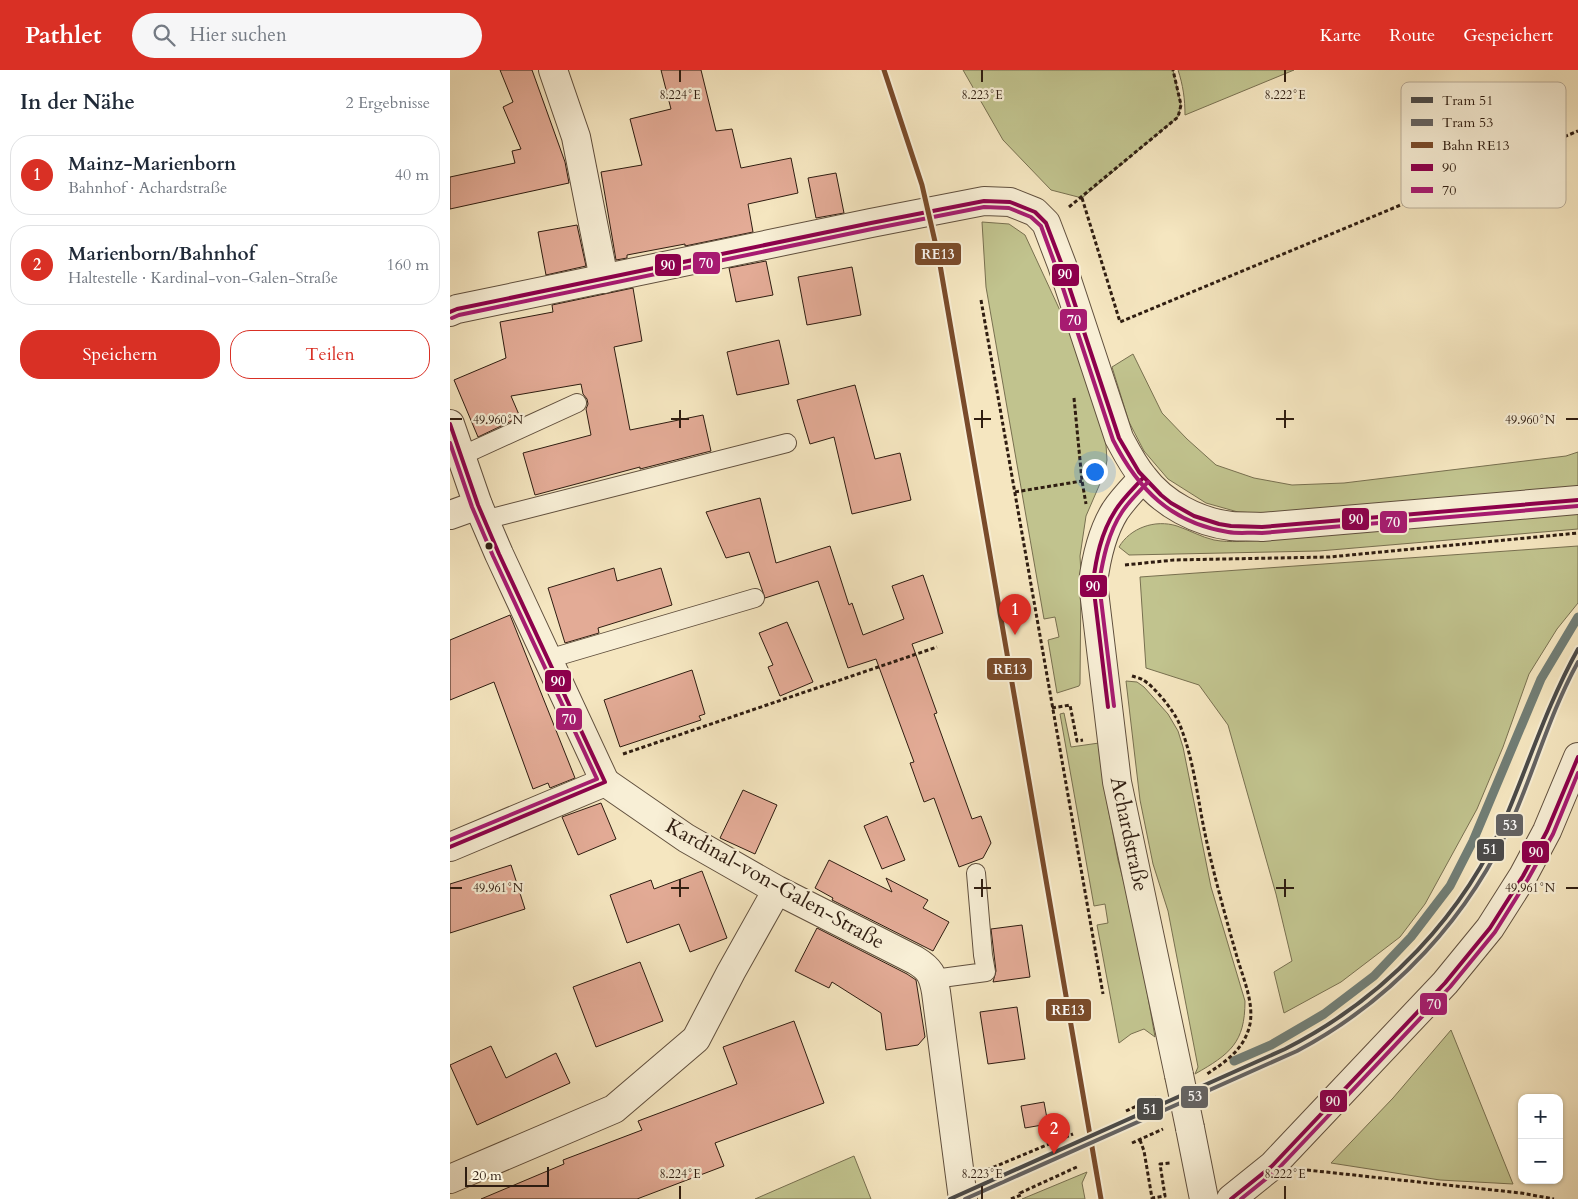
<!DOCTYPE html>
<html lang="de">
<meta charset="utf-8">
<style>
:root{--surface:#fff;--page:#f6f6f7;--text:#1f2937;--muted:#747a83;--line:#e0e1e3;--accent:#d93025}
body{margin:0;font-family:Cardo,serif;background:var(--page);color:var(--text)}
.controls{position:absolute;right:15px;bottom:15px;display:grid;overflow:hidden;border-radius:10px;box-shadow:0 1px 4px #0004}
.controls button{width:45px;height:45px;display:grid;place-items:center;padding:0;border:0;border-bottom:1px solid var(--line);background:var(--surface);color:var(--text);font:25px sans-serif}
.scale{position:absolute;left:15px;bottom:12px;width:84px;box-sizing:border-box;padding-left:5px;border:2px solid #2f1d11;border-top:0;font-size:14px;line-height:18px;white-space:nowrap;color:#2f1d11;-webkit-text-stroke:4px #f8efd6;paint-order:stroke}
.you{position:absolute;left:644px;top:401px;width:18px;height:18px;margin:-12px;border:4px solid #fff;border-radius:50%;background:#1a73e8;box-shadow:0 0 0 8px #1a73e833}
.badge{display:grid;place-items:center;width:32px;height:32px;border-radius:50%;background:var(--accent);color:#fff;font-size:16px;font-weight:700}
.pin{position:absolute;translate:-50% -41px;filter:drop-shadow(0 1px 2px #0008)}
.pin::after{content:'';position:absolute;top:26px;width:18px;height:15px;background:inherit;clip-path:polygon(0 0,100% 0,50% 100%)}
.list{margin:0;padding:0;list-style:none}
h2{display:flex;justify-content:space-between;align-items:center;height:65px;margin:0;padding:0 20px;font-size:21px}
h2 small{font-size:16px;font-weight:400;color:var(--muted)}
.list li{display:grid;grid-template-columns:32px 1fr auto;gap:15px;align-items:center;box-sizing:border-box;height:80px;margin:0 10px 10px;padding:0 10px;border:1px solid var(--line);border-radius:20px}
.list b{display:block;font-size:19px;white-space:nowrap}
.list p{margin:0;font-size:16px;white-space:nowrap;color:var(--muted)}
.list em{font-size:16px;font-style:normal;color:var(--muted)}
.actions{display:flex;gap:10px;padding:15px 20px}
.actions a{flex:1;padding:11px 0;border:1px solid var(--accent);border-radius:20px;text-align:center;font-size:18px;color:var(--accent)}
.actions .main{background:var(--accent);color:#fff}
.icon{flex:none;width:28px;height:28px;fill:none;stroke:currentColor;stroke-width:2;stroke-linecap:round;stroke-linejoin:round}
.map{position:relative;flex:none;width:1128px;height:1129px;overflow:hidden}
header{display:flex;align-items:center;gap:30px;box-sizing:border-box;height:70px;padding:0 25px;background:var(--accent);color:#fff}
header strong{font-size:24px}
nav{display:flex;gap:28px;margin-inline-start:auto;font-size:18px}
.search{width:350px;height:45px;background:var(--page);display:flex;align-items:center;gap:12px;box-sizing:border-box;padding:0 18px;border-radius:28px;color:var(--muted);font-size:19px}
main{display:flex}
aside{flex:1;background:var(--surface)}
.map>svg:first-child{display:block}
.green{fill:#c1c38e;stroke:#787050}
.lines{fill:none;stroke-linecap:round;stroke-linejoin:round}
.stream{stroke:#717e76;stroke-width:9}
.building{fill:#e3ab96;stroke:#2f1d11}
.service-casing{stroke:#604f3d;stroke-width:20}
.minor-casing{stroke:#604f3d;stroke-width:30}
.tertiary-casing{stroke:#604f3d;stroke-width:30}
.path{stroke:#2f1d11;stroke-width:3;stroke-dasharray:4 2.5;stroke-linecap:butt}
.service{stroke:#f8efd6;stroke-width:18}
.minor{stroke:#f8efd6;stroke-width:28}
.tertiary{stroke:#f8efd6;stroke-width:28}
.minor-bridge-casing{stroke:#604f3d;stroke-width:30;stroke-linecap:butt}
.minor-bridge{stroke:#f8efd6;stroke-width:28}
.bus-1-casing{stroke:#f8efd6;stroke-width:8}
.bus-2-casing{stroke:#f8efd6;stroke-width:8}
.bus-1{stroke:#8d004c;stroke-width:4}
.bus-2{stroke:#a71b71;stroke-width:4}
.rail-1-casing{stroke:#f8efd6;stroke-width:9}
.rail-1{stroke:#7a4b2a;stroke-width:5}
.tram-1-casing{stroke:#f8efd6;stroke-width:8}
.tram-2-casing{stroke:#f8efd6;stroke-width:8}
.tram-1{stroke:#4a4a49;stroke-width:4}
.tram-2{stroke:#646363;stroke-width:4}
.ticks{fill:none;stroke:#2f1d11;stroke-width:2}
.bus-dot{fill:#2f1d11;stroke:#f8efd6;stroke-width:2}
.labels{text-anchor:middle;dominant-baseline:central;stroke-width:4.5;stroke-linejoin:round;paint-order:stroke}
.street-label{font-size:21px;fill:#2f1d11;stroke:#f8efd6}
.key{fill:#f8efd6;stroke:#bcb09b;stroke-width:1}
.key-label{font-size:14px;fill:#2f1d11}
.ticks-label{font-size:12px;text-anchor:middle;fill:#2f1d11;stroke:#f8efd6;stroke-width:4.5;stroke-linejoin:round;paint-order:stroke}
.line-badge{stroke:#f8efd6;stroke-width:2}
.badge-label{font-size:14px;text-anchor:middle;font-weight:bold;fill:#fff}
</style>
<header>
<strong>Pathlet</strong>
<div class="search"><svg class="icon" aria-label="search" viewBox="0 0 24 24"><circle cx="10" cy="10" r="6"/><path d="M15 15l6 6"/></svg>Hier suchen</div>
<nav><a>Karte</a><a>Route</a><a>Gespeichert</a></nav>
</header>
<main>
<aside>
<h2>In der Nähe<small>2 Ergebnisse</small></h2>
<ul class="list">
<li><span class="badge">1</span><div><b>Mainz-Marienborn</b><p>Bahnhof · Achardstraße</p></div><em>40 m</em></li>
<li><span class="badge">2</span><div><b>Marienborn/Bahnhof</b><p>Haltestelle · Kardinal-von-Galen-Straße</p></div><em>160 m</em></li>
</ul>
<div class="actions"><a class="main">Speichern</a><a>Teilen</a></div>
</aside>
<div class="map">
<svg width="1128" height="1129" viewBox="0 0 1128 1129">
<rect width="100%" height="100%" fill="#f5e6c0"/>
<filter id="stains"><feTurbulence type="fractalNoise" baseFrequency=".004" numOctaves="4"/><feColorMatrix values="0 0 0 0 .2 0 0 0 0 .09 0 0 0 0 .02 0 0 0 .5 -.17"/></filter>
<radialGradient id="worn" r=".72"><stop offset=".6" stop-color="#630" stop-opacity="0"/><stop offset="1" stop-color="#630" stop-opacity=".3"/></radialGradient>
<path class="green" d="M513 0H723L731 35 728 47 632 128 601 120 553 70Z
M728 0H844L735 45C735 29 733 15 728 0Z
M532 152 559 154 575 165 626 275 653 359 656 375 657 390 655 402 636 446 630 486 631 504 630 614 629 616 607 623 598 570 609 567 605 547 594 549 536 217Z
M683 284 712 343 737 369 766 395 804 408 842 415 894 413 1116 386 1128 382V417L826 444 788 442 756 433 718 409 694 381 679 352 662 297Z
M1128 442V459L869 481 679 485 669 477C680 458 705 449 727 456 739 460 751 467 764 470 780 473 798 471 815 470Z
M1128 476V533L1107 559 1079 604 1053 677 1027 739 975 834 950 867 891 912 834 943 824 902 842 891 826 824 778 655 749 615 696 598 690 507Z
M676 611 687 612 694 617 718 644 728 661 733 677 761 817 795 931C795 973 780 984 745 1004L748 997 718 841 703 794 690 730Z
M614 643 621 677 649 673 657 732 668 790 686 859 705 967 694 959 681 964 669 973 647 855 658 853 655 834 644 836 610 644Z
M1001 960 1063 1114 990 1110 881 1093 943 1028Z
M404 1086 421 1129H305Z
M637 1102 632 1113 635 1129H572Z"/>
<g class="lines">
<path class="stream" d="M784 991 821 975 874 944 924 906 961 867 1000 816 1023 771 1091 609 1128 547"/>
</g>
<path class="building" d="M50 0H82L115 92 119 113 0 139V107L65 93 62 81 71 79 53 37 63 32Z
M211 0H251L266 61 282 59 291 98 341 88 348 123 298 134 303 162 235 176V174L177 185V188L166 190 151 102 192 95 180 49 221 39Z
M386 103 394 143 366 148 358 108Z
M127 155 136 196 96 205 88 162Z
M316 191 323 225 286 232 279 198Z
M402 197 411 245 357 255 348 207Z
M183 218 192 271 164 277 180 360 253 345 261 381 190 399V397L85 425 73 383 141 365 136 339 138 334 137 329 133 324 131 314 61 326 70 347 28 367 4 310 56 288 50 252 103 242 102 235Z
M329 270 339 314 287 325 277 282Z
M405 315 425 389 450 383 461 430 402 444 384 367 360 374 347 330Z
M310 428 326 493 380 476 399 535 402 533 413 565 454 549 442 516 473 505 493 563 462 574 487 643 484 644 522 749 531 746 541 773 533 788 509 797 484 728 474 732 460 693 464 692 426 589 398 598 368 511 315 528 299 482 276 488 256 442Z
M164 498 167 511 211 498 222 535 148 558 149 563 115 573 98 518Z
M60 545 125 708 100 718 98 713 83 719 44 612 0 630V570Z
M337 552 363 612 330 626 318 597 323 595 309 563Z
M242 600 255 644 249 646 251 650 170 677 154 630Z
M293 720 327 735 305 784 270 768Z
M151 733 166 769 128 785 112 747Z
M437 746 455 790 432 799 414 756Z
M379 790 442 822 436 808 478 830 473 838 499 852 483 881 382 830 383 828 365 818Z
M61 795 75 839 0 863V814Z
M252 801 277 868 240 882 229 854 177 873 160 825 201 810 204 819Z
M572 855 580 907 543 912 546 901 541 859Z
M367 858 457 904 466 910 475 967 468 975 436 980 431 943 382 912 379 918 345 901Z
M190 892 213 951 146 977 123 917Z
M567 937 575 989 538 994 530 942Z
M344 951 374 1033 265 1073 274 1096 187 1129H31L114 1094 113 1090 192 1060 188 1051 287 1014 273 977Z
M41 976 56 1008 106 983 120 1013 27 1055 0 995Z
M594 1032 598 1054 575 1058 571 1036Z"/>
<g class="lines">
<g class="service-casing">
<path id="service" d="M11 386 127 333
M34 450 337 373
M98 589 305 528
M484 909 536 902 533 885 526 803"/>
</g>
<g class="minor-casing">
<path id="minor" d="M103 0 126 67 154 209
M693 408C683 419 673 429 665 441 652 462 646 489 643 513L667 712 729 1005
M0 445 28 435
M155 712 236 768 327 820 465 890C480 899 483 905 486 922L513 1129
M740 1058 754 1129
M0 1109 164 1039 246 969 281 902 327 820
M781 1129 822 1096 995 913 1040 858 1073 806 1097 761 1128 687"/>
</g>
<g class="tertiary-casing">
<path id="tertiary" d="M0 242 7 239 421 153 534 131 560 132 585 142 596 153 612 195 669 368C676 381 683 395 693 407 713 434 748 452 781 456 791 457 802 456 812 457L1128 430
M0 354 28 435 49 484 155 712 0 777"/>
</g>
<path class="path" d="M632 128 670 252 1128 61
M619 137 728 47 731 35 723 0
M531 230 653 924
M624 328 632 411 636 434
M565 422 632 411
M675 495 724 490 879 487 1128 463
M682 606C685 607 690 608 693 610 704 616 724 641 729 653 743 686 747 724 754 759 763 802 775 845 787 887 793 908 804 932 800 954 795 978 777 991 757 1004
M602 638 620 635 627 671 633 670
M173 684 487 577
M676 1041 706 1027
M690 1070 694 1081 702 1128 715 1126 710 1094 720 1093
M682 1073 713 1059
M537 1100 623 1064
M857 1100 1071 1123 1104 1129
M561 1129 571 1125 570 1123 629 1096"/>
<use href="#service" class="service"/>
<use href="#minor" class="minor"/>
<use href="#tertiary" class="tertiary"/>
<g class="minor-bridge-casing">
<path id="minor-bridge" d="M729 1005 740 1058"/>
</g>
<use href="#minor-bridge" class="minor-bridge"/>
<g class="bus-1-casing">
<path id="bus-1" d="M0 242 7 239 421 153 534 131 560 132 585 142 596 153 612 195 669 368 689 402 711 425 721 433 744 446 769 454 781 456 812 457 1128 430
M0 354 28 435 49 484 155 712 0 777
M658 637 643 513C646 488 651 463 665 441 672 429 683 419 693 408
M781 1129 822 1096 995 913 1040 858 1073 806 1097 761 1128 687"/>
</g>
<g class="bus-2-casing">
<path id="bus-2" d="M2 248 9 245 422 159 534 137 559 138 581 147 591 156 606 197 663 370C688 419 721 453 778 462 789 464 801 462 812 463L1128 436
M0 373 22 437 43 486 147 709 0 770
M664 636 649 513C653 489 658 463 672 442 679 431 689 422 698 412
M791 1129 827 1100 1000 917 1045 862 1078 809 1103 764 1128 703"/>
</g>
<use href="#bus-1" class="bus-1"/>
<use href="#bus-2" class="bus-2"/>
<g class="rail-1-casing">
<path id="rail-1" d="M434 0 472 115 489 189 651 1129"/>
</g>
<use href="#rail-1" class="rail-1"/>
<g class="tram-1-casing">
<path id="tram-1" d="M500 1129 835 979C934 929 1015 845 1058 742 1081 687 1099 631 1128 579"/>
</g>
<g class="tram-2-casing">
<path id="tram-2" d="M515 1129 847 981C943 930 1021 846 1064 746 1086 695 1101 641 1128 592"/>
</g>
<use href="#tram-1" class="tram-1"/>
<use href="#tram-2" class="tram-2"/>
</g>
<path class="ticks" d="M230 0V12M532 0V12M835 0V12M230 340V358M532 340V358M835 340V358M0 349H12M221 349H239M524 349H541M826 349H844M1116 349H1128M230 809V827M532 809V827M835 809V827M0 818H12M221 818H239M524 818H541M826 818H844M1116 818H1128M230 1116V1129M532 1116V1129M835 1116V1129"/>
<circle class="bus-dot" cx="39" cy="476" r="4.5"/>
<g class="labels">
<g class="street-label">
<text transform="translate(679 764) rotate(78)">Achardstraße</text>
<text transform="translate(325 814) rotate(29)">Kardinal-von-Galen-Straße</text>
</g>
</g>
<rect x="951" y="12" width="165" height="126" rx="8" class="key"/>
<rect x="961" y="27" width="22" height="6" fill="#4a4a49"/>
<rect x="961" y="49" width="22" height="7" fill="#646363"/>
<rect x="961" y="72" width="22" height="6" fill="#7a4b2a"/>
<rect x="961" y="94" width="22" height="7" fill="#8d004c"/>
<rect x="961" y="117" width="22" height="6" fill="#a71b71"/>
<g class="key-label">
<text x="992" y="35">Tram 51</text>
<text x="992" y="57">Tram 53</text>
<text x="992" y="80">Bahn RE13</text>
<text x="992" y="102">90</text>
<text x="992" y="125">70</text>
</g>
<g class="ticks-label">
<text x="230" y="29">8.224°E</text>
<text x="532" y="29">8.223°E</text>
<text x="835" y="29">8.222°E</text>
<text x="1080" y="354">49.960°N</text>
<text x="48" y="354">49.960°N</text>
<text x="1080" y="822">49.961°N</text>
<text x="48" y="822">49.961°N</text>
<text x="230" y="1108">8.224°E</text>
<text x="532" y="1108">8.223°E</text>
<text x="835" y="1108">8.222°E</text>
</g>
<g class="line-badge">
<rect x="464" y="172" width="48" height="24" rx="5" fill="#7a4b2a"/>
<rect x="242" y="181" width="29" height="24" rx="5" fill="#a71b71"/>
<rect x="204" y="183" width="28" height="24" rx="5" fill="#8d004c"/>
<rect x="601" y="193" width="29" height="24" rx="5" fill="#8d004c"/>
<rect x="609" y="238" width="29" height="24" rx="5" fill="#a71b71"/>
<rect x="891" y="437" width="29" height="24" rx="5" fill="#8d004c"/>
<rect x="929" y="440" width="29" height="24" rx="5" fill="#a71b71"/>
<rect x="629" y="504" width="29" height="24" rx="5" fill="#8d004c"/>
<rect x="536" y="587" width="47" height="24" rx="5" fill="#7a4b2a"/>
<rect x="94" y="599" width="28" height="24" rx="5" fill="#8d004c"/>
<rect x="105" y="637" width="28" height="24" rx="5" fill="#a71b71"/>
<rect x="1045" y="743" width="29" height="24" rx="5" fill="#646363"/>
<rect x="1026" y="768" width="29" height="24" rx="5" fill="#4a4a49"/>
<rect x="1071" y="770" width="29" height="24" rx="5" fill="#8d004c"/>
<rect x="969" y="922" width="29" height="24" rx="5" fill="#a71b71"/>
<rect x="595" y="928" width="47" height="24" rx="5" fill="#7a4b2a"/>
<rect x="730" y="1015" width="29" height="24" rx="5" fill="#646363"/>
<rect x="869" y="1019" width="29" height="24" rx="5" fill="#8d004c"/>
<rect x="686" y="1027" width="28" height="24" rx="5" fill="#4a4a49"/>
</g>
<g class="badge-label">
<text x="488" y="189">RE13</text>
<text x="256" y="198">70</text>
<text x="218" y="200">90</text>
<text x="615" y="209">90</text>
<text x="624" y="255">70</text>
<text x="906" y="454">90</text>
<text x="943" y="457">70</text>
<text x="643" y="521">90</text>
<text x="560" y="604">RE13</text>
<text x="108" y="616">90</text>
<text x="119" y="654">70</text>
<text x="1060" y="760">53</text>
<text x="1040" y="784">51</text>
<text x="1086" y="787">90</text>
<text x="984" y="939">70</text>
<text x="618" y="945">RE13</text>
<text x="745" y="1031">53</text>
<text x="883" y="1036">90</text>
<text x="700" y="1044">51</text>
</g>
<rect width="100%" height="100%" filter="url(#stains)"/>
<rect width="100%" height="100%" fill="url(#worn)"/>
</svg>
<div class="controls">
<button>+</button>
<button>−</button>
</div>
<div class="scale">20 m</div>
<div class="you"></div>
<div class="pin badge" style="left:565px;top:565px">1</div>
<div class="pin badge" style="left:604px;top:1084px">2</div>
</div>
</main>
